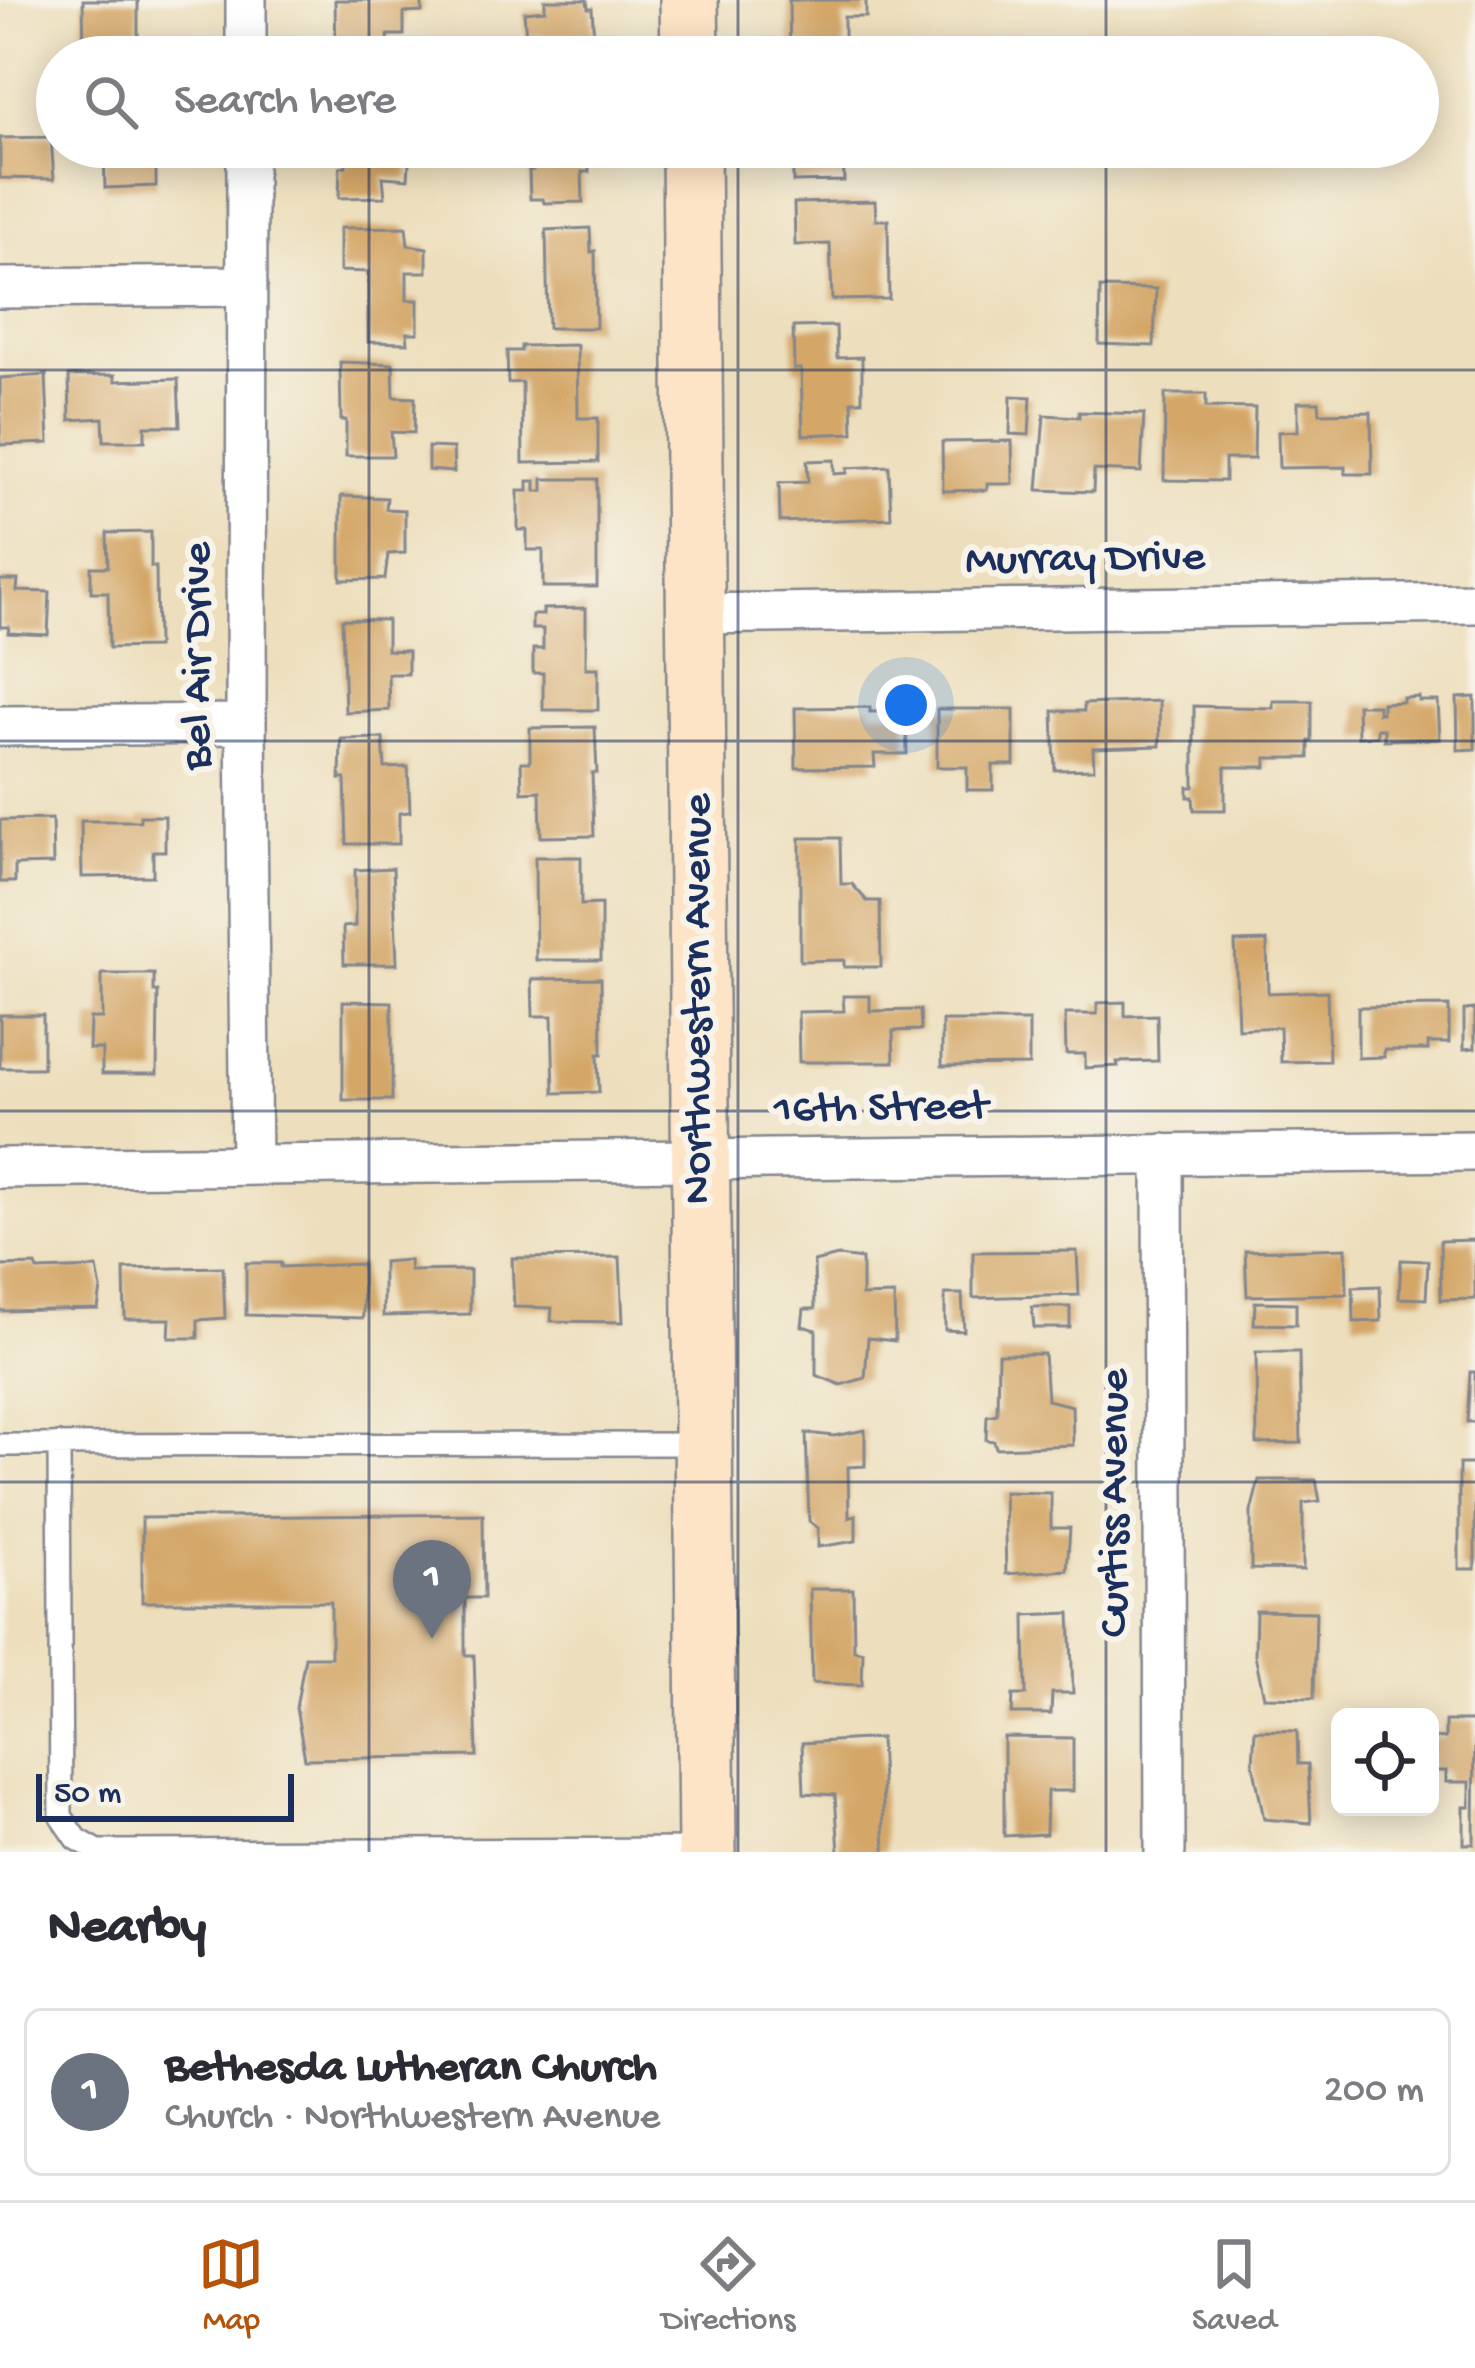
<!DOCTYPE html>
<meta charset="utf-8">
<style>
:root{--surface:#fff;--page:#f2f2f3;--text:#2b2b33;--muted:#7c7c81;--line:#e1e1e2;--accent:#b45309}
body{margin:0;font-family:"Gochi Hand",sans-serif;background:var(--page);color:var(--text)}
.controls{position:absolute;right:36px;bottom:36px;display:grid;overflow:hidden;border-radius:18px;box-shadow:0 6px 30px #0003}
.controls button{width:108px;height:108px;display:grid;place-items:center;padding:0;border:0;border-bottom:3px solid var(--line);background:var(--surface);color:var(--text);font:60px sans-serif}
.scale{position:absolute;left:36px;bottom:30px;width:258px;box-sizing:border-box;padding-left:12px;border:6px solid #1b2f5e;border-top:0;font-size:33px;line-height:42px;white-space:nowrap;color:#1b2f5e;-webkit-text-stroke:9px #f7f3e8;paint-order:stroke}
.you{position:absolute;left:906px;top:705px;width:42px;height:42px;margin:-30px;border:9px solid #fff;border-radius:50%;background:#1a73e8;box-shadow:0 0 0 18px #1a73e833}
.badge{display:grid;place-items:center;width:78px;height:78px;border-radius:50%;background:var(--accent);color:#fff;font-size:39px;font-weight:700}
.pin{position:absolute;translate:-50% -99px;filter:drop-shadow(0 3px 6px #0008)}
.pin::after{content:'';position:absolute;top:63px;width:42px;height:36px;background:inherit;clip-path:polygon(0 0,100% 0,50% 100%)}
.list{margin:0;padding:0;list-style:none}
h2{display:flex;justify-content:space-between;align-items:center;height:156px;margin:0;padding:0 48px;font-size:51px}
h2 small{font-size:39px;font-weight:400;color:var(--muted)}
.list li{display:grid;grid-template-columns:78px 1fr auto;gap:36px;align-items:center;box-sizing:border-box;height:168px;margin:0 24px 24px;padding:0 24px;border:3px solid var(--line);border-radius:18px}
.list b{display:block;font-size:45px;white-space:nowrap}
.list p{margin:0;font-size:39px;white-space:nowrap;color:var(--muted)}
.list em{font-size:39px;font-style:normal;color:var(--muted)}
.icon{flex:none;width:66px;height:66px;fill:none;stroke:currentColor;stroke-width:2;stroke-linecap:round;stroke-linejoin:round}
.map{position:relative;flex:none;width:1475px;height:1852px;overflow:hidden}
.search{position:absolute;background:var(--surface);box-shadow:0 6px 30px #0003;left:36px;right:36px;top:36px;height:132px;display:flex;align-items:center;gap:30px;box-sizing:border-box;padding:0 42px;border-radius:66px;color:var(--muted);font-size:45px}
.sheet{height:348px;background:var(--surface)}
nav{display:flex;justify-content:space-around;align-items:center;box-sizing:border-box;height:168px;border-top:3px solid var(--line);background:var(--surface);font-size:33px;color:var(--muted)}
nav a{display:grid;justify-items:center;gap:6px}
nav .on{color:var(--accent)}
.map>svg:first-child{display:block}
.building{fill:#d4a769}
.lines{fill:none;stroke-linecap:round;stroke-linejoin:round}
.lane-casing{stroke:#84878e;stroke-width:26}
.street-casing{stroke:#84878e;stroke-width:44}
.secondary-casing{stroke:#84878e;stroke-width:62}
.lane{stroke:#fff;stroke-width:21}
.street{stroke:#fff;stroke-width:39}
.secondary{stroke:#fee4c6;stroke-width:57}
.grid{fill:none;stroke:#1b2f5e;stroke-width:3;stroke-opacity:0.55}
.labels{text-anchor:middle;dominant-baseline:central;stroke-width:12;stroke-linejoin:round;paint-order:stroke}
.street-label{font-size:45px;fill:#1b2f5e;stroke:#f7f3e8}
</style>
<div class="map">
<svg width="1475" height="1852" viewBox="0 0 1475 1852">
<rect width="100%" height="100%" fill="#f7f3e8"/>
<filter id="ink" filterUnits="userSpaceOnUse"><feTurbulence type="fractalNoise" baseFrequency=".00833" numOctaves="2"/><feDisplacementMap in="SourceGraphic" scale="24" xChannelSelector="R" yChannelSelector="G"/><feConvolveMatrix kernelMatrix="1 2 1 2 8 2 1 2 1" color-interpolation-filters="sRGB"/></filter>
<filter id="wash" filterUnits="userSpaceOnUse"><feTurbulence type="fractalNoise" baseFrequency=".004" numOctaves="4" result="noise"/><feDisplacementMap in="SourceGraphic" scale="48" xChannelSelector="R" yChannelSelector="G"/><feGaussianBlur stdDeviation="2.7" result="paint"/><feColorMatrix in="noise" values="0 0 0 0 0 0 0 0 0 0 0 0 0 0 0 0 0 1.4 0 .05"/><feComposite in="paint" operator="in"/></filter>
<g filter="url(#wash)">
<rect width="100%" height="100%" fill="#eddfbd"/>
<g id="blocks">
<path class="building" d="M83 0H138V57H84Z
M335 0H422V12L404 13V35H388L389 57H336Z
M545 0H587L588 8H592L595 57H546L545 36 526 37 524 12 545 10Z
M789 0H866V17H844V57H790Z
M51 137 54 179 0 178V138Z
M104 147H156V186L105 188Z
M346 147H410L408 179 383 177 385 197 339 198 340 167 346 166Z
M533 147H589V172H582L583 202 544 203 543 199H530L529 170H533Z
M793 147H843L844 181 793 182Z
M875 201 876 220H888L889 299 832 300 830 244 795 245 794 203Z
M406 227 408 245 427 248V272H407V300H418V333H407L408 343 368 342V272L340 271V228Z
M590 228 591 252 595 251 596 328H548L546 230Z
M1100 288 1156 289 1154 346 1099 344Z
M836 326 837 358 862 357V401H852L853 433 803 435 801 369H794L793 327Z
M577 345 578 418H598V462L523 463 522 382 508 383 507 351H521V346Z
M340 362 393 364 394 397 415 398 414 433 391 432 393 456H346V420H341Z
M46 375 49 443 0 445V378Z
M115 375V381L178 379 180 426H145V441H104L103 418 70 420 69 376Z
M1165 394H1206V407L1255 408 1254 459H1225V481L1164 480Z
M1011 396 1031 397 1029 435 1010 434Z
M1298 402H1319L1320 413 1371 412 1372 474H1345V467L1279 468 1278 432 1298 431Z
M1079 412 1144 414 1141 472 1094 470 1093 492 1038 490 1044 415 1079 417Z
M1012 441 1013 484H987V490L943 491 942 442Z
M428 447 453 448 454 472 428 470Z
M834 460V474L847 473V468L889 466 891 518 780 522 779 483 808 482 807 461Z
M543 479H597V587H543V550H527V530H518V491H528V481H536V491H543Z
M341 496 387 498 386 509 405 510V553L388 554 385 579 341 580Z
M151 532V567H156L157 647 109 648 108 592H91V567H108L107 533Z
M0 580H18L17 591 50 592 48 635 8 633 9 627H0Z
M586 608V668H598V710H543V673H533V649H543V629H532V615H543V609Z
M342 619 387 620V650L408 651V674H388L389 710 345 712Z
M1419 697V701H1438L1440 739 1384 740V729H1377V736L1358 737 1357 705H1378V713H1382V703L1403 702V698Z
M1475 697V749L1458 750 1457 698Z
M1159 701 1160 746 1093 748 1094 769 1055 770 1053 711H1084V704Z
M1273 701H1312V741H1309V758H1266V767H1225V810H1194L1193 797H1188V787H1194V706L1273 708Z
M870 707V712L906 711 907 754H874L875 767 796 768 795 708Z
M937 709H1014V765H993V790H967V767H937Z
M595 727 597 773H592L594 836 541 837 540 791 522 792 521 762H530V728Z
M383 738 385 768 408 767 410 812 399 813V844H347L345 779H340L341 739Z
M140 816H165V851H153V876L82 877 81 821H140Z
M52 819 53 864 15 865V882H0V820Z
M800 838H840L841 884H852L867 901H880L881 967H844V960L800 961Z
M535 857H581V905L601 904V960H536Z
M393 868 397 964H344L343 927 355 926V870Z
M1267 941 1268 993 1327 991 1329 1061 1281 1062 1280 1027 1238 1029 1235 942Z
M102 974H154V992H158L157 1074H102V1049H89L90 1018H102Z
M601 978 602 1054H598L599 1092 554 1093 552 1016H533L532 979Z
M843 996H870V1011L920 1010 921 1030 893 1031 894 1062H799L798 1012 844 1011Z
M343 1001 392 1002V1100H343Z
M1125 1002V1016L1157 1015 1158 1061 1117 1062 1118 1066 1085 1068V1054H1066L1065 1014H1097V1003Z
M1449 1006V1043H1428V1050H1384V1057L1358 1058V1007Z
M1475 1009V1048L1464 1049V1010Z
M0 1015H43V1068H0Z
M942 1021H1029V1065L942 1066Z
M1475 1240V1299L1441 1300 1440 1241Z
M1346 1248 1347 1294 1247 1296 1245 1251Z
M1077 1251 1079 1295 973 1298V1252Z
M838 1256 862 1259V1296L894 1295 895 1341 868 1338 865 1378 841 1385 816 1375V1330L802 1326 804 1309H815L814 1262Z
M620 1257 623 1322 551 1321 552 1308 514 1307 512 1258Z
M409 1260 410 1271 470 1270V1314L383 1316V1262Z
M1401 1260 1428 1261 1426 1299 1399 1298Z
M246 1263H281V1267L362 1264 363 1318 246 1315Z
M36 1265 38 1270 97 1268 101 1289 98 1309 0 1311V1266Z
M223 1267 225 1318 198 1320V1338H169L170 1319H125L124 1269Z
M1380 1286 1381 1321 1354 1322 1353 1287Z
M945 1294H962L964 1331 945 1330Z
M1255 1302 1296 1303V1325L1254 1324Z
M1032 1307H1070V1328H1034Z
M1256 1352H1299L1301 1443 1257 1444Z
M998 1354H1044L1047 1400 1072 1406 1073 1445 996 1448 994 1441 986 1440 987 1416 997 1414Z
M1470 1372H1475V1422H1467Z
M865 1430V1466L848 1467 849 1518 856 1515V1541L818 1547V1528L809 1521 806 1433 834 1436Z
M1459 1464H1475V1569H1459Z
M1259 1480H1316L1320 1501 1303 1503V1570L1251 1569V1512Z
M1004 1492 1051 1493V1528H1070L1067 1570 1006 1574Z
M483 1514 484 1598H465V1655H474L477 1756 305 1759 296 1708 305 1657H331V1602H142V1518Z
M810 1589H853L854 1650 863 1652 862 1685 812 1683Z
M1256 1611 1316 1612 1314 1698 1264 1697 1255 1655Z
M1070 1613 1073 1693H1052L1051 1714H1012L1013 1695H1026L1025 1615Z
M1445 1721H1475L1474 1844H1464V1807H1470V1782H1446V1771H1430V1738H1445Z
M1255 1730 1297 1731 1298 1764H1308L1311 1823 1264 1819 1253 1763Z
M1004 1737 1073 1738V1791H1047L1046 1834 1004 1836Z
M880 1738 885 1852H839L835 1795 804 1793 802 1743Z"/>
</g>
</g>
<g filter="url(#ink)">
<use href="#blocks" fill-opacity="0" stroke="#84878e" stroke-width="3"/>
<g class="lines">
<g class="lane-casing">
<path id="lane" d="M59 1444 61 1816 77 1839 98 1851 706 1849
M0 1445 701 1444"/>
</g>
<g class="street-casing">
<path id="street" d="M246 0V57
M247 147 246 724 251 1165
M0 288 247 286
M696 614 1475 603
M0 726 246 724
M1163 1154 1165 1852
M0 1168 1475 1151"/>
</g>
<g class="secondary-casing">
<path id="secondary" d="M689 0 690 57
M691 147 707 1852"/>
</g>
<use href="#lane" class="lane"/>
<use href="#street" class="street"/>
<use href="#secondary" class="secondary"/>
</g>
</g>
<path class="grid" d="M369 0V57M738 0V57M1106 0V57M369 147V1852M738 147V1852M1106 147V1852M0 370H1475M0 741H1475M0 1111H1475M0 1482H1475"/>
<g class="labels">
<g class="street-label">
<text transform="translate(1085 561) rotate(-1)">Murray Drive</text>
<text transform="translate(199 656) rotate(-90)">Bel Air Drive</text>
<text transform="translate(699 999) rotate(-90)">Northwestern Avenue</text>
<text transform="translate(881 1110) rotate(-1)">16th Street</text>
<text transform="translate(1116 1503) rotate(-90)">Curtiss Avenue</text>
</g>
</g>
</svg>
<div class="controls">
<button><svg class="icon" aria-label="locate" viewBox="0 0 24 24"><circle cx="12" cy="12" r="6"/><path d="M12 2v4M12 18v4M2 12h4M18 12h4"/></svg></button>
</div>
<div class="scale">50 m</div>
<div class="you"></div>
<div class="pin badge" style="left:432px;top:1639px;background:#6b7280">1</div>
<div class="search"><svg class="icon" aria-label="search" viewBox="0 0 24 24"><circle cx="10" cy="10" r="6"/><path d="M15 15l6 6"/></svg>Search here</div>
</div>
<section class="sheet">
<h2>Nearby<small></small></h2>
<ul class="list">
<li><span class="badge" style="background:#6b7280">1</span><div><b>Bethesda Lutheran Church</b><p>Church · Northwestern Avenue</p></div><em>200 m</em></li>
</ul>
</section>
<nav>
<a class="on"><svg class="icon" aria-label="map" viewBox="0 0 24 24"><path d="M3 6l6-2 6 2 6-2v14l-6 2-6-2-6 2zM9 4v14M15 6v14"/></svg>Map</a>
<a><svg class="icon" aria-label="directions" viewBox="0 0 24 24"><path d="M12 3l9 9-9 9-9-9zM9 14v-3h6M13 9l2 2-2 2"/></svg>Directions</a>
<a><svg class="icon" aria-label="saved" viewBox="0 0 24 24"><path d="M7 4h10v16l-5-4-5 4z"/></svg>Saved</a>
</nav>
